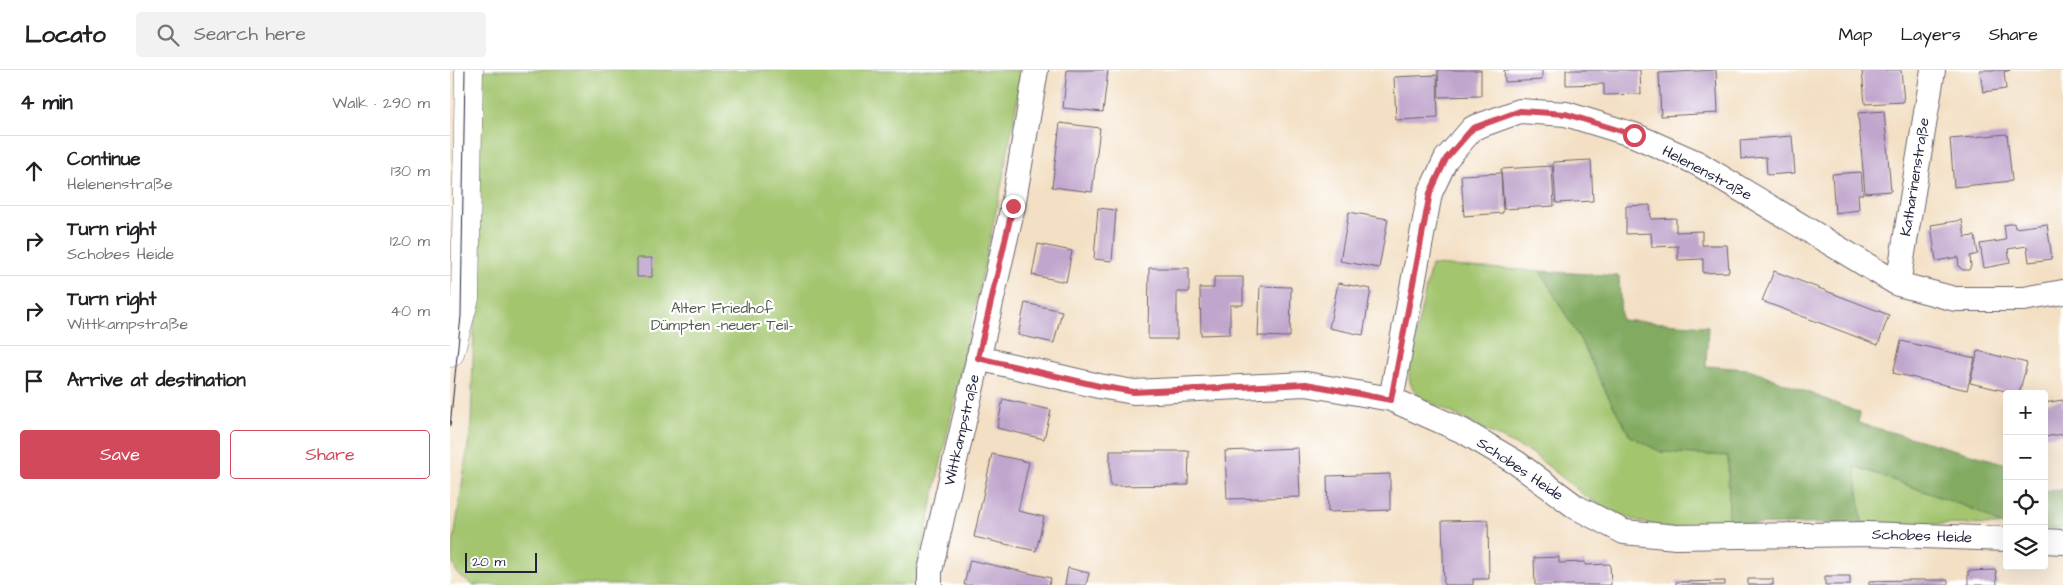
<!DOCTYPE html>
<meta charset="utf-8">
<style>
:root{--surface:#fff;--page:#f2f2f2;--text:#202124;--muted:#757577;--line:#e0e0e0;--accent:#d1495b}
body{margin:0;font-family:"Architects Daughter",sans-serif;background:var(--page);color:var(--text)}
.controls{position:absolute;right:15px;bottom:15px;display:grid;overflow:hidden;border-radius:5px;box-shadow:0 5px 20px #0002}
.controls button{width:45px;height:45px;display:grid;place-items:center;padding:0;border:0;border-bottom:1px solid var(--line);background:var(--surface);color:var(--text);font:25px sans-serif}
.scale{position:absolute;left:15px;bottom:12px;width:72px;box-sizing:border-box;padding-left:5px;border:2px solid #22223b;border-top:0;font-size:14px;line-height:18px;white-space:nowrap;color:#22223b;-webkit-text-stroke:4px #fff;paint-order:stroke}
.stop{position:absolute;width:15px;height:15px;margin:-11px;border:4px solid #d1495b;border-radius:50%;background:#fff}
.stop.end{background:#d1495b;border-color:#fff;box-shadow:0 1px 5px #0008}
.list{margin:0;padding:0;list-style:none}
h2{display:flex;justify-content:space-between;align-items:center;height:65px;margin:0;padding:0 20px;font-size:21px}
h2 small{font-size:16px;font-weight:400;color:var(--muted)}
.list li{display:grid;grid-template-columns:32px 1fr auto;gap:15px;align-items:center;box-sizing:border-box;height:70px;padding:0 20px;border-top:1px solid var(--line)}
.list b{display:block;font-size:19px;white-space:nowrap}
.list p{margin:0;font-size:16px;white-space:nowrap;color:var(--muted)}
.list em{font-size:16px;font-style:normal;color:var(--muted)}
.actions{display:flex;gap:10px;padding:15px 20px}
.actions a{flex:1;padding:11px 0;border:1px solid var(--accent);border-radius:5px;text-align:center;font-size:18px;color:var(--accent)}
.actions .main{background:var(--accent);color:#fff}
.icon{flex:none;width:28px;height:28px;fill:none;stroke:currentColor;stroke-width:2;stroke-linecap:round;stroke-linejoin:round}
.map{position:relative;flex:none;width:1613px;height:515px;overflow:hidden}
header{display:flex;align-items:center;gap:30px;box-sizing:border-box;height:70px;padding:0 25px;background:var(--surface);border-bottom:1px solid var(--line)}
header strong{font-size:24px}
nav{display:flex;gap:28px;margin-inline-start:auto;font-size:18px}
.search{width:350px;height:45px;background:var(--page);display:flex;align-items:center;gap:12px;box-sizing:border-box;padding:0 18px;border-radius:5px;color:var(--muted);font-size:19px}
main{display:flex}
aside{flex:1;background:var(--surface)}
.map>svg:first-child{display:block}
.green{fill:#a3c56e;stroke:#627454}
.forest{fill:#82aa61;stroke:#52664e}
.building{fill:#c0a5cc}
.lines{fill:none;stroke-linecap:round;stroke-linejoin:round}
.street-casing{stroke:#6b646b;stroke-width:26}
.secondary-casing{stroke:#6b646b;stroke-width:29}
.street{stroke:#fff;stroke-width:24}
.secondary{stroke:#fff;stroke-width:28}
.tram{stroke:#22223b;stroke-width:1}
.route{stroke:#d1495b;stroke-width:6}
.labels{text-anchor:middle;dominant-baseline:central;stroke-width:4.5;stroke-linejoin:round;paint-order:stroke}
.street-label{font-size:15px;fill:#22223b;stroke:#fff}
.park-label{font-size:15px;fill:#4f5b4d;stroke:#fff}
</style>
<header>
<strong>Locato</strong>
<div class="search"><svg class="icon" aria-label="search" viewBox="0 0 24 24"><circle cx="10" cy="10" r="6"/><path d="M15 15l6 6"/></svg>Search here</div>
<nav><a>Map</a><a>Layers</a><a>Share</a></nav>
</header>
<main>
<aside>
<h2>4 min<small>Walk · 290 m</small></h2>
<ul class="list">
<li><svg class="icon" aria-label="ahead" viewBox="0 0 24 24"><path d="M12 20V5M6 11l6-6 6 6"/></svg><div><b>Continue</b><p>Helenenstraße</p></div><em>130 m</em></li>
<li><svg class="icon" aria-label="right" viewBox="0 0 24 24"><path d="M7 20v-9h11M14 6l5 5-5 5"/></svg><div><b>Turn right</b><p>Schobes Heide</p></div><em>120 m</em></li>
<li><svg class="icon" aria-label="right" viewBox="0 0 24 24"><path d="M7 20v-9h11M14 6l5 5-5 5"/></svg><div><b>Turn right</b><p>Wittkampstraße</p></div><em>40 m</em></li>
<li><svg class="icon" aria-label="arrive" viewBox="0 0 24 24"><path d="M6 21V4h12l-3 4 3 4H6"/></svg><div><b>Arrive at destination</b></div></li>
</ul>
<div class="actions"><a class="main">Save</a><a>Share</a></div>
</aside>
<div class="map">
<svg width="1613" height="515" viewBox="0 0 1613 515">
<rect width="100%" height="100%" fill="#fff"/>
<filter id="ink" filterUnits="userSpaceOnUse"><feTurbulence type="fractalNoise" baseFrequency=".02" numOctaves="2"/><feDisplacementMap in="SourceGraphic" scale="10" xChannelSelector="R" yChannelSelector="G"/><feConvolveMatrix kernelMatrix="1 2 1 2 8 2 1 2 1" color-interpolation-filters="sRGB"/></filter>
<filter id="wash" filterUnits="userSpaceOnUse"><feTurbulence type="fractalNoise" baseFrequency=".0096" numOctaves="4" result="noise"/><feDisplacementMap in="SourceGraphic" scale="20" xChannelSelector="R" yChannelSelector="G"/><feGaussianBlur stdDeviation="1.12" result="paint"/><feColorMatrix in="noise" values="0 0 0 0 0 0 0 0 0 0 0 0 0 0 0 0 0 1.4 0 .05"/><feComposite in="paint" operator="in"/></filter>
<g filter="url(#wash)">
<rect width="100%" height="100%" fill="#f3dfc3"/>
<path class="green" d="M32 0H573L550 123 464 515H23C7 505 3 502 2 482L21 355Z
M981 195 1090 201 1129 267 1158 326 1180 366 1212 382 1278 386 1279 455 1230 459 1201 455 1164 443 1134 425 1083 384 976 330C958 319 958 311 960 290Z
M1404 396 1528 441 1551 455 1412 453Z"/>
<path class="forest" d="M1090 201 1169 206 1171 250 1258 256 1256 296 1299 299 1410 343 1408 353 1557 394V456L1551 455 1528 441 1405 396 1412 453 1279 455 1278 386 1211 382 1180 366 1158 326 1129 267Z
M1613 420V458L1594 459V421Z"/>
<g id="blocks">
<path class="building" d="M617 0H658L653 42 613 38Z
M988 0H1031V26L989 27Z
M1054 0H1092V10L1055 12Z
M1116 0H1190L1191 24 1154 25V14L1116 15Z
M1266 0 1268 43 1211 46 1209 3Z
M1412 0H1451L1454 32 1415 34Z
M1530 0H1560L1554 2 1556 19 1533 22Z
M987 5 988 48 946 50 944 7Z
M1434 41 1441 121 1415 123 1408 43Z
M610 53 650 58 642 122 602 117Z
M1557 64 1562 111 1504 117 1500 69Z
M1342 66 1345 103 1317 105 1316 87 1291 89 1290 70Z
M1141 90 1143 131 1106 133 1103 92Z
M1102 96 1104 136 1054 139 1051 99Z
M1411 102 1413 124H1408L1409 140 1385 143 1382 104Z
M1051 103 1053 143 1014 146 1011 105Z
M1200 135 1201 149 1226 148V162L1252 161V175H1277L1279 202 1253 203V189L1228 190V176L1202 177 1201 163 1176 164V136Z
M648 138 666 140 662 191 644 189Z
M899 142 938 149 929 198 890 191Z
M1512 150 1515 167 1525 166 1528 184 1520 186 1521 196 1519 200H1513L1509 197 1508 187 1486 191 1481 155Z
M1564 153 1565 158 1597 154 1602 189 1579 192 1577 176 1558 179 1560 193 1534 198 1530 174 1556 170 1554 155Z
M588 174 622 181 616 212 582 205Z
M187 188H202V207H187Z
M699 198H739V222H727V269H698Z
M1324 201 1439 245 1428 275 1312 231Z
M764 207H793V235H780V264L751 265 750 218H764Z
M888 213 921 219 913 265 879 258Z
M810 216 841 217 840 267 808 266Z
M575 233 612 241 604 273 568 265Z
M1451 271 1525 288 1517 320 1443 303Z
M1528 281 1577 293 1569 324 1520 313Z
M553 329 601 340 594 369 547 358Z
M1613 330V364L1594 367V333Z
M848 378 850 427 777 429 775 381Z
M660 381H739L738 415 660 416Z
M542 384 579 392 568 441 594 447 586 481 524 467Z
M940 404V440L878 442 877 406Z
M1038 450 1039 509H1023V515H994L992 451Z
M1109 487V493L1135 492V495L1160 494 1161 515H1085L1084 488Z
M520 490 601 508 599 515H514Z
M618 498 639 503 636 515H615Z
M1546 500 1547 515H1518V501Z
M1375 506H1400V515H1375Z
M1298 509H1323V515H1298Z
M1458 510H1498V515H1419V511Z
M1275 511V515H1226V512Z"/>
</g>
</g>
<g filter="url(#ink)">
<use href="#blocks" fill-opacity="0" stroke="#6b646b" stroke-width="1"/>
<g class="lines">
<g class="street-casing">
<path id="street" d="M1448 214 1483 0
M528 288 649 316 684 322 856 314 941 329 1013 361 1067 393 1126 437 1174 462 1226 467 1416 464 1557 469
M941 329 980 123 996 89 1023 58 1070 41 1116 44 1184 65 1247 93 1448 214 1505 229H1574L1613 222
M1594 471 1613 472
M480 515V501L563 136 586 0"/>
</g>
<g class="secondary-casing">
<path id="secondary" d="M0 283 15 228 19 0"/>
</g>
<use href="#street" class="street"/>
<use href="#secondary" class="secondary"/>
<path class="tram" d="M0 356 11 246 15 0"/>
</g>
</g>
<g class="lines" filter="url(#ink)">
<path class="route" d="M563 136 528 288 649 316 684 322 856 314 941 330 980 123 996 89 1023 58 1070 41 1116 44 1184 65"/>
</g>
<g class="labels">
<g class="street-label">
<text transform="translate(1257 103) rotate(28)">Helenenstraße</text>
<text transform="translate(1465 107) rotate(-81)">Katharinenstraße</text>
<text transform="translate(512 360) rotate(-77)">Wittkampstraße</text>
<text transform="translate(1070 399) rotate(34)">Schobes Heide</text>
<text transform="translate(1472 466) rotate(2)">Schobes Heide</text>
</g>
<g class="park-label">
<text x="272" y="238">Alter Friedhof<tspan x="272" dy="17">Dümpten -neuer Teil-</tspan></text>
</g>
</g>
</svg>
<div class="controls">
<button>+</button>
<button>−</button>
<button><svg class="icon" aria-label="locate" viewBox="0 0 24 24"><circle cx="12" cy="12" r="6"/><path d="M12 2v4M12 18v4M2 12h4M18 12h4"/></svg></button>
<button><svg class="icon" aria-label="layers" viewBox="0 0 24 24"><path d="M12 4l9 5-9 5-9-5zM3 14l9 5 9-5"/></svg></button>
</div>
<div class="scale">20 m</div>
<div class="stop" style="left:1184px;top:65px"></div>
<div class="stop end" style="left:563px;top:136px"></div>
</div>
</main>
